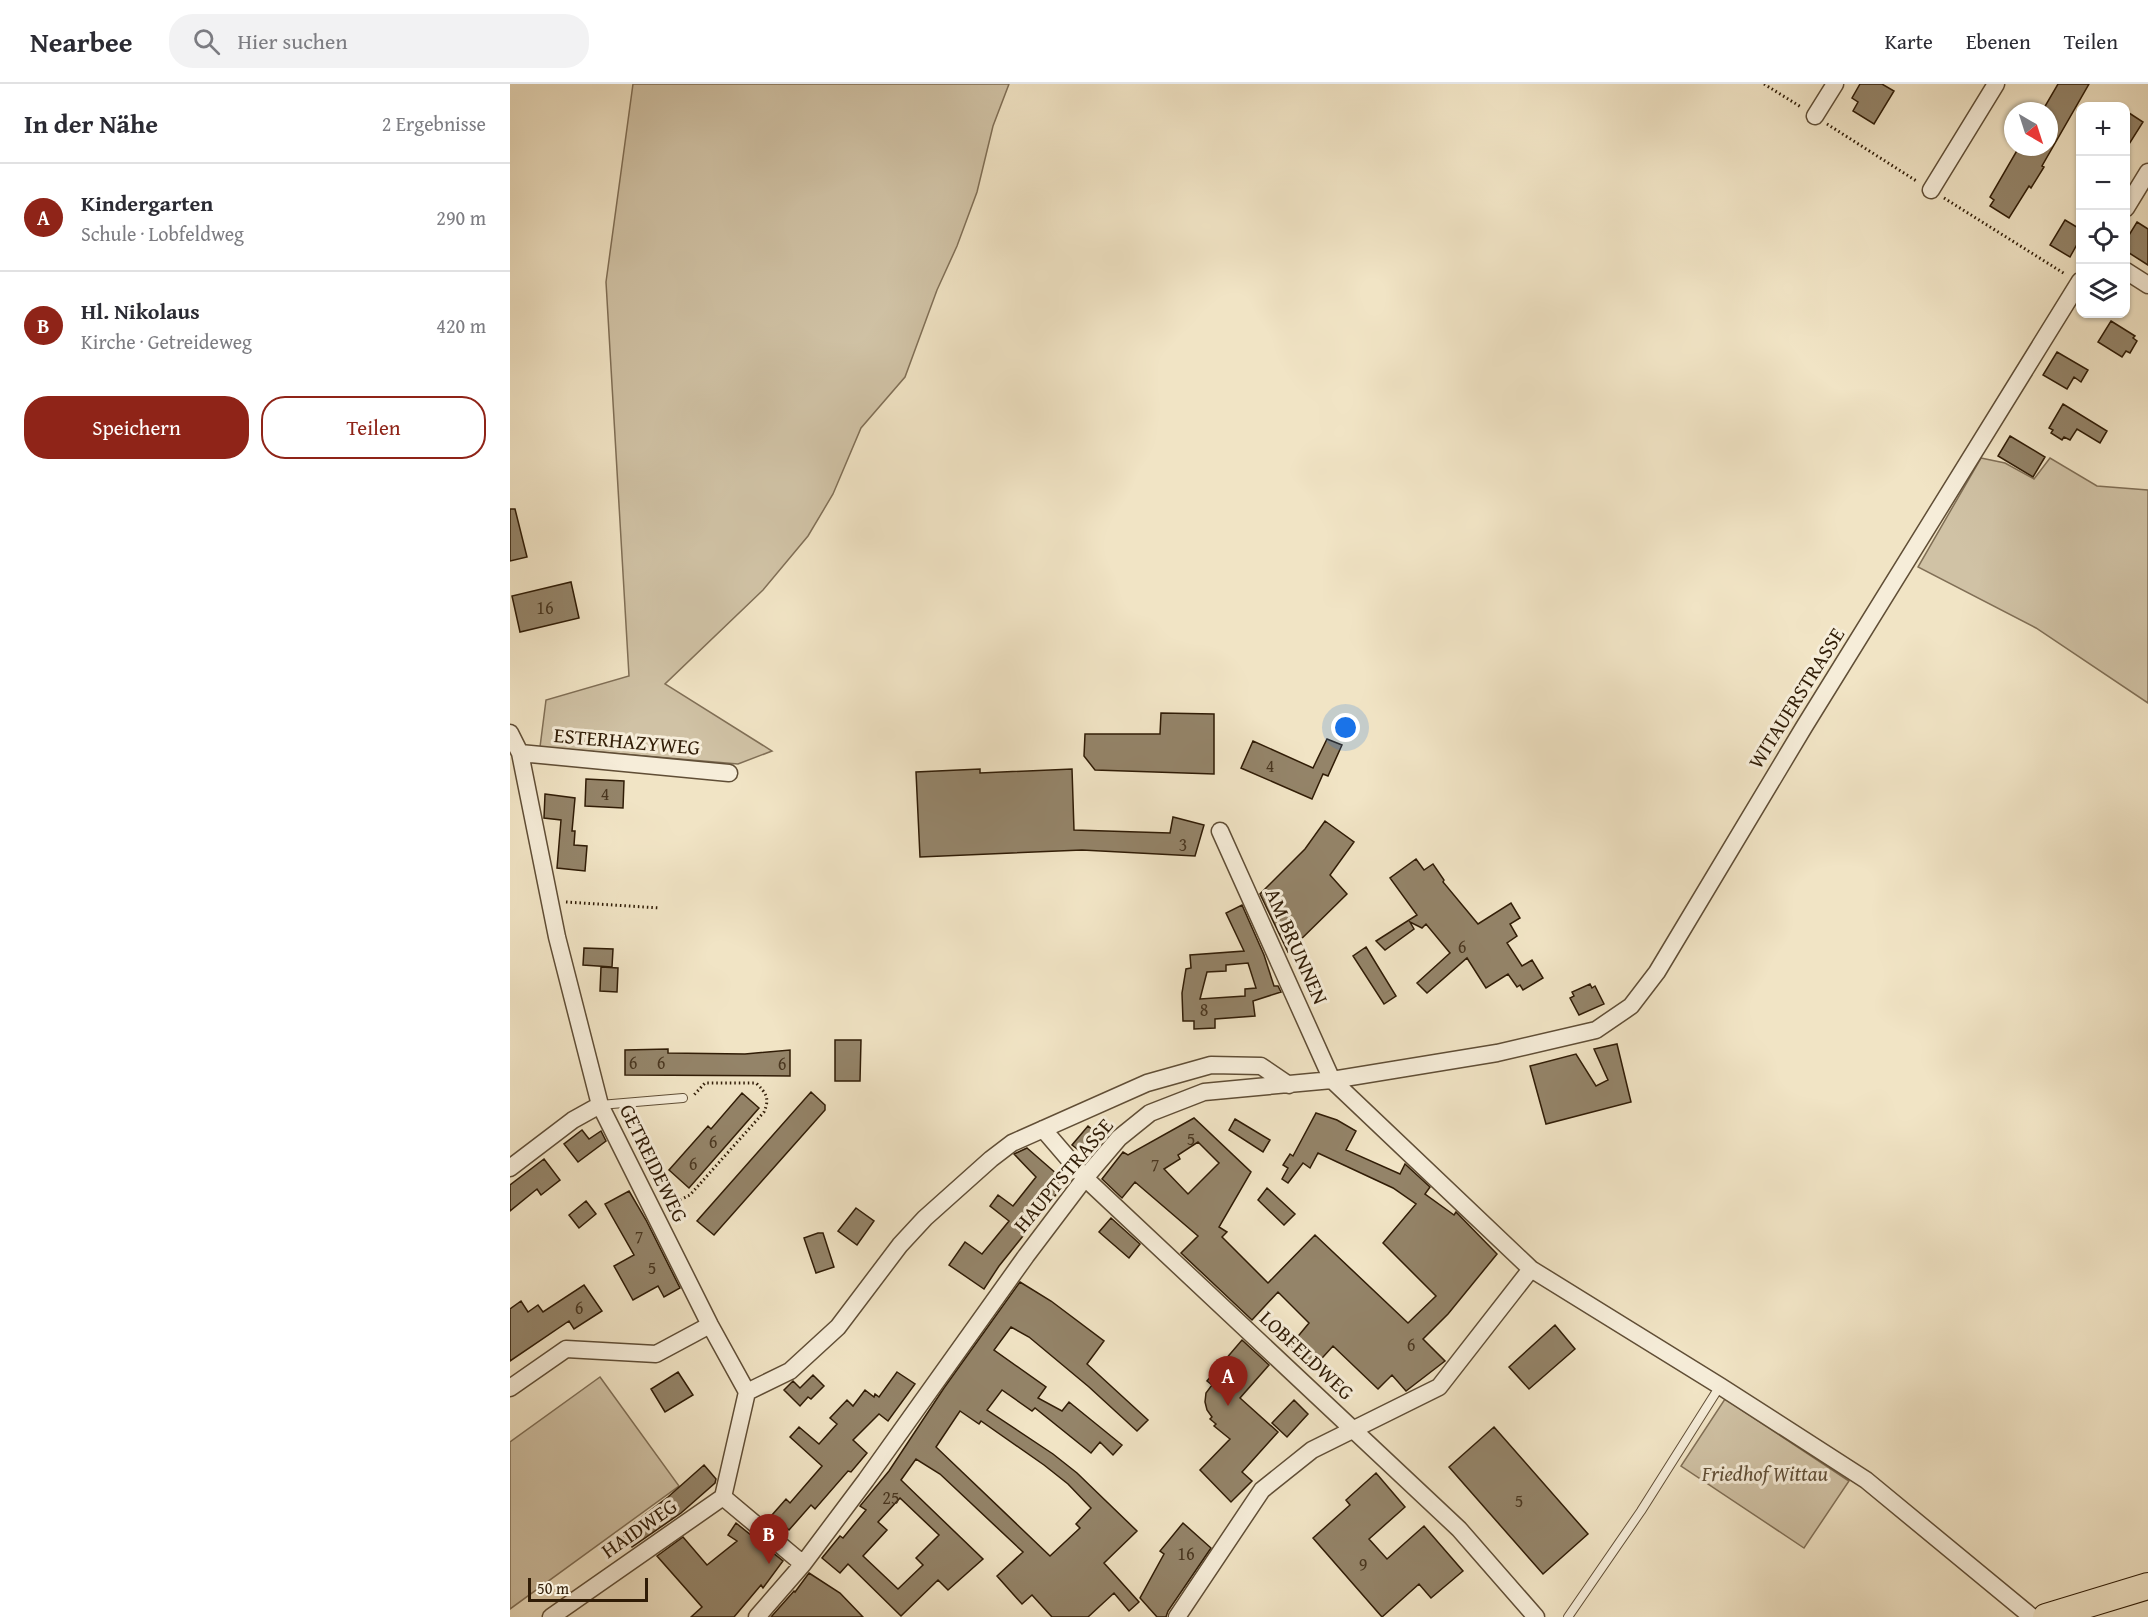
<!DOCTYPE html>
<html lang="de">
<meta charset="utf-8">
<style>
:root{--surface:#fff;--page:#f2f2f3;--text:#2b2b33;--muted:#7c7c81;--line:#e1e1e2;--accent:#8f2418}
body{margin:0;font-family:"Gentium Book Plus",serif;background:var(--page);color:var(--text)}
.controls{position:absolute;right:18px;top:18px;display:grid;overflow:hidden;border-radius:12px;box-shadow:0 2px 4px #0004}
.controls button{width:54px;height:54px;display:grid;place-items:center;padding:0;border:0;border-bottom:2px solid var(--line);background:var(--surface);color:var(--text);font:30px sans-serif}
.compass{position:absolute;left:1494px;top:18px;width:54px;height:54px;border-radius:50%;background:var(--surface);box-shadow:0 2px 4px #0004;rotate:141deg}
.scale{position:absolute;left:18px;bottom:15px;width:120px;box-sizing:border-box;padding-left:6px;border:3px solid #301c06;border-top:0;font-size:16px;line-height:21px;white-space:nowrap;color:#301c06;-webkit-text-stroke:4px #f6edd9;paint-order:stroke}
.you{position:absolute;left:836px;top:644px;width:21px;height:21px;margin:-15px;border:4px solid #fff;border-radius:50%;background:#1a73e8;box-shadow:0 0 0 9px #1a73e833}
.badge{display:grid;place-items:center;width:39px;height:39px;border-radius:50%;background:var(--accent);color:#fff;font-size:20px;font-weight:700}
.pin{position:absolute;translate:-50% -50px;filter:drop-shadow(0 2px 3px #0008)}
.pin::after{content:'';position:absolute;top:32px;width:21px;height:18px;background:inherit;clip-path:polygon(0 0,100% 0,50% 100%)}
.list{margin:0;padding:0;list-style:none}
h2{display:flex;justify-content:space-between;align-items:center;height:78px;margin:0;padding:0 24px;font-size:26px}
h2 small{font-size:20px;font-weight:400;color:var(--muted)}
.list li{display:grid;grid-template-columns:39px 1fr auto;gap:18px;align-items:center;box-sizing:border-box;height:108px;padding:0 24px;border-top:2px solid var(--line)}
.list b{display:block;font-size:22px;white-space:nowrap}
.list p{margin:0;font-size:20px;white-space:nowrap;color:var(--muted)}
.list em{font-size:20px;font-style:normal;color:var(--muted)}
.actions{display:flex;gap:12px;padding:18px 24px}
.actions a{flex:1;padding:14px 0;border:2px solid var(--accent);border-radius:24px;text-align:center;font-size:21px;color:var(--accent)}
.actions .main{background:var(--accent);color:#fff}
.icon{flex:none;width:33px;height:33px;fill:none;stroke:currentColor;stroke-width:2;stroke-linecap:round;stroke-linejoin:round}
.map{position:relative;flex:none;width:1638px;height:1533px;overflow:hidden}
header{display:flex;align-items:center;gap:36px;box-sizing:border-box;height:84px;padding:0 30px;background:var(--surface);border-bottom:2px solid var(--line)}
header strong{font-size:28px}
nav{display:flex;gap:33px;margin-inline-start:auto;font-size:21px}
.search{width:420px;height:54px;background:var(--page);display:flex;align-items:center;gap:15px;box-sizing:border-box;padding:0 21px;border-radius:24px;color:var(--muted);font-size:22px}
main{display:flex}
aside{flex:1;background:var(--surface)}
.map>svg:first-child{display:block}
.green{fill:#d0c2a5;stroke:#806f56;stroke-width:1.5}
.building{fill:#948469;stroke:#301c06;stroke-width:1.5;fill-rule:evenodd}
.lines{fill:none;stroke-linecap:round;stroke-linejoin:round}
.lane-casing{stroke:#604e36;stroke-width:10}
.street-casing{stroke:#604e36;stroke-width:19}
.primary-casing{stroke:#301c06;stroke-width:28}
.path{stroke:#301c06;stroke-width:3;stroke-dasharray:1.5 3;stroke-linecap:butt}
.lane{stroke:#f6edd9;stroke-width:8}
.street{stroke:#f6edd9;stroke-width:16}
.primary{stroke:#f1e4c5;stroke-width:26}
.labels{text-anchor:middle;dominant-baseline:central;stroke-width:6;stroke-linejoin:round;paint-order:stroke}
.number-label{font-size:18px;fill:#49361f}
.street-label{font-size:21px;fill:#301c06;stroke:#f6edd9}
.park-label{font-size:21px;font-style:italic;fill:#604e36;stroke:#f6edd9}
</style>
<header>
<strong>Nearbee</strong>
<div class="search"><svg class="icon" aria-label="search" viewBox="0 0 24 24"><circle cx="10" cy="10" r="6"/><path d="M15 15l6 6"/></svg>Hier suchen</div>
<nav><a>Karte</a><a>Ebenen</a><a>Teilen</a></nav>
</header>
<main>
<aside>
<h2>In der Nähe<small>2 Ergebnisse</small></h2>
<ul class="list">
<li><span class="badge">A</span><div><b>Kindergarten</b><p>Schule · Lobfeldweg</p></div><em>290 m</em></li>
<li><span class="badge">B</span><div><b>Hl. Nikolaus</b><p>Kirche · Getreideweg</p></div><em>420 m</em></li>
</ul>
<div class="actions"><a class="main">Speichern</a><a>Teilen</a></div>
</aside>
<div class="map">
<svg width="1638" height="1533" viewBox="0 0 1638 1533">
<rect width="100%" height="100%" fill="#f1e4c5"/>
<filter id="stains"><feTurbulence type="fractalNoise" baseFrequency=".00333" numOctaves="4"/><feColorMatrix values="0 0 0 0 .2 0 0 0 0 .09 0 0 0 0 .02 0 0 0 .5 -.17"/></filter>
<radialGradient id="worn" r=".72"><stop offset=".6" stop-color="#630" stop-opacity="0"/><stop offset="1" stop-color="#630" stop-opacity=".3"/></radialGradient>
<path class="green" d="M123 0H499L483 42 467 108 447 162 427 206 395 293 351 344 323 410 298 452 253 506 155 600 262 667 228 680 30 663 36 616 119 592 96 198Z
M1471 374 1495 379 1524 395 1540 374 1587 402 1638 406V619L1526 544 1408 483Z
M90 1293 169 1402 0 1525V1358Z
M1215 1315 1339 1397 1294 1464 1171 1382Z"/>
<path class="building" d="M1350 0H1372L1384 7 1364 40 1343 27 1348 18 1342 14Z
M1548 0H1579L1532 82 1534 83 1521 104 1519 102 1499 134 1480 122 1484 116 1480 113 1509 63H1539V27L1534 24Z
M1616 27 1633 38 1616 65Z
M1555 136 1570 145V155L1560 173 1540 161Z
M1627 138 1638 145V181L1616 167V156Z
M1601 237 1625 252 1623 254 1627 257 1620 269 1616 267 1612 273 1588 258Z
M1547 268 1578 286 1571 298 1564 293 1557 305 1533 291Z
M1553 320 1597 347 1590 359 1567 345 1560 356 1554 353 1552 356 1541 349 1543 346 1539 344Z
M1500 352 1535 373 1523 393 1488 372Z
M0 425H5L17 473 0 477Z
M61 498 69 534 10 548 2 512Z
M651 629 704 630V690L585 686 574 672 575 650H650Z
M817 655 832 661 818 692 813 690 802 715 731 684 743 657 803 684Z
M470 685V689L562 685 564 746 660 749 663 733 694 741 685 772 572 766 410 773 406 688Z
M76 695 114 697 113 724 75 722Z
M35 710 65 714 62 747H65L64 761 77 762 75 787 47 784 51 736 34 734Z
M815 737 844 758 820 791 837 810 778 868 750 810 795 765Z
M906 775 914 786 923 780 934 796 933 798 968 840 1001 819 1010 834 1000 840 1007 852 997 859 1012 882 1022 876 1033 894 1013 906 1010 901 1007 903 998 890 976 904 957 874 917 909 907 899 940 869 916 840 912 844 900 838 904 845 875 866 866 857 907 831 880 794Z
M732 821 754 871 764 902H768L771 908 743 917 745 932 705 935V944L684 945V937H673L672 909 676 885 681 884 680 871 734 867 716 829ZM738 879 746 904 735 905V912L690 915 697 888 716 887V881Z
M856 863 886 912 874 920 843 872Z
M74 864 103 865 102 883 73 881Z
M91 883 108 884 107 908 90 907Z
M1080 900 1082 904 1085 902 1094 920 1069 931 1060 914 1064 912 1062 908Z
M325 956H351L350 997H325Z
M1107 960 1121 1018 1036 1040 1020 982 1066 970 1086 1002 1098 996 1084 965Z
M158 965V969L235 970 280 966V992L115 991V966Z
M301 1008 315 1021V1026L204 1151 187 1137Z
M232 1009 249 1024 179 1104 159 1086 198 1042 201 1045Z
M806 1029 827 1036 846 1047 836 1066 890 1090 895 1080 920 1103 915 1110 944 1131 946 1128 987 1170 938 1230 913 1255 935 1277 896 1307 882 1291 868 1305 823 1262 804 1283 780 1262 799 1239 768 1208 742 1236 671 1169 688 1152 625 1098 612 1114 592 1095 613 1068 618 1071 684 1034 741 1088 709 1143 717 1148 712 1153 758 1199 805 1151 898 1239 926 1212 873 1159 906 1120 883 1104 808 1069 800 1084 793 1079 778 1099 772 1095 778 1084 773 1081 780 1070 783 1072ZM688 1058 709 1079 678 1110 654 1085 670 1075 668 1071Z
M725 1035 760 1056 753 1068 719 1046Z
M578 1042 591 1053 576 1072 562 1061Z
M72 1046 79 1055 91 1047 96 1057 68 1078 54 1060Z
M517 1064 556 1098 489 1182 474 1205 439 1181 455 1158 472 1170 499 1137 480 1122 488 1111 503 1122 526 1093 504 1070Z
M34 1075 50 1096 31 1111 27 1105 0 1127V1101Z
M757 1104 785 1130 774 1141 748 1116Z
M119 1107 136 1136 170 1204 154 1213 148 1202 123 1216 104 1182 124 1171 95 1120Z
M76 1117 86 1130 69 1144 59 1131Z
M346 1124 364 1137 347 1161 328 1147Z
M601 1134 630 1160 619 1174 589 1148Z
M308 1149H313L324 1183 306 1189 294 1154Z
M510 1198 541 1217 594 1257 577 1280 638 1336 627 1347 579 1303 519 1253 501 1243 484 1266 536 1303 528 1314 552 1327 559 1318 612 1361 603 1371 590 1358 581 1369 525 1324 522 1327 492 1306 477 1326 543 1370 567 1389 627 1447 594 1479 629 1518 619 1527 604 1509 578 1533H542L522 1511 512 1520 487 1492 513 1468 430 1390 406 1375 391 1396 473 1475 438 1506 428 1496 391 1532 338 1480 330 1489 312 1474 330 1452 333 1454 356 1426 350 1422 379 1387 434 1304ZM450 1327 469 1340 471 1337 534 1381 558 1400 581 1424 566 1440 570 1444 540 1472 426 1363ZM390 1414 429 1451 406 1474 413 1481 388 1505 353 1472 377 1446 368 1438Z
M74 1201 92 1227 64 1245 59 1237 0 1277V1225L11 1217 18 1228 28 1221 33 1228Z
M1045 1241 1065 1265 1019 1305 999 1283Z
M732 1256 759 1281 730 1314 768 1348 732 1388 742 1397 721 1418 690 1386 720 1355 704 1342 706 1340 700 1335 702 1333 697 1326 695 1318 696 1309 702 1301 697 1297Z
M168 1288 183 1311 155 1328 141 1305Z
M387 1288 405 1300 378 1337 369 1330 343 1356 357 1369 341 1388 338 1387 305 1425 301 1421 279 1446 262 1431 276 1415 280 1419 312 1382 280 1353 289 1343 309 1360 327 1340 320 1334 337 1316 343 1322 355 1306 364 1313 365 1310 369 1313Z
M303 1291 314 1302 301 1315 298 1313 290 1322 274 1306 283 1297 290 1304Z
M784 1316 798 1330 777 1353 762 1339Z
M984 1343 1078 1450 1033 1490 939 1383Z
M194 1381 206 1395 205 1399 171 1429 122 1463 111 1449 158 1413Z
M866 1389 895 1423 859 1455 877 1475 914 1442 953 1487 921 1514 909 1500 872 1533 803 1454 840 1421 836 1416Z
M226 1439 273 1477 253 1504 251 1501 224 1533H181L192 1523 147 1472 173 1453 197 1481 227 1457 218 1451Z
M673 1439 701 1464 658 1527 656 1533H647L630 1514 654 1470 650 1467Z
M299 1489 330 1509 353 1533H261L284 1507 285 1508Z"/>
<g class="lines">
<g class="lane-casing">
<path id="lane" d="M90 1021 173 1014
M1058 1533 1131 1427 1210 1302"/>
</g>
<g class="street-casing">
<path id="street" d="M1305 32 1325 0
M1421 106 1486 0
M1616 124 1638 88
M1616 187 1638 201
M0 649 10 669 47 853 90 1021 200 1241 237 1308 213 1413 293 1480
M10 669 219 689
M710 747 822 996 1021 1185 1210 1302 1356 1396 1522 1533
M533 1045 575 1094 949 1445 1026 1533
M0 1084 63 1036 90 1021
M0 1304 56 1265 146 1270 200 1241
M237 1308 280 1287 328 1243 390 1161 415 1134 481 1075 502 1059 637 999 701 981 751 982 779 1001
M41 1533 213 1413
M247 1533 293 1480 356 1396 516 1172 575 1094 609 1054 640 1029 694 1008 822 996 987 969 1086 946 1121 922 1147 888 1294 643 1570 197
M667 1533 752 1406 802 1366 929 1303 1021 1185"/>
</g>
<g class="primary-casing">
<path id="primary" d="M1536 1533 1638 1502"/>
</g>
<path class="path" d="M1254 0 1291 23
M1317 40 1408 98
M1434 114 1555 190
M56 818 150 824
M158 1122 180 1111 254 1028C260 1014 256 1009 246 999H195L183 1012"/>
<use href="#lane" class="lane"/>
<use href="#street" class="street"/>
<use href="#primary" class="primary"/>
</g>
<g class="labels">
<g class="number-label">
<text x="35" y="523">16</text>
<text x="760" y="681">4</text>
<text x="95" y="709">4</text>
<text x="673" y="760">3</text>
<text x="952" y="862">6</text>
<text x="694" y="925">8</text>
<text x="123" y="978">6</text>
<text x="151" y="978">6</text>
<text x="272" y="979">6</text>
<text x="681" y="1054">5</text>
<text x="203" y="1057">6</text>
<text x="183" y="1079">6</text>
<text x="645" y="1080">7</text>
<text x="129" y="1152">7</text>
<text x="142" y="1183">5</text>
<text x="69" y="1223">6</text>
<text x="901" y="1260">6</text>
<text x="381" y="1413">25</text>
<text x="1009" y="1416">5</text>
<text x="676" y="1469">16</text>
<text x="853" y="1480">9</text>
</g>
<g class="street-label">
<text transform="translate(1286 614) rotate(-58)">WITAUERSTRASSE</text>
<text transform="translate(117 657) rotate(5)">ESTERHAZYWEG</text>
<text transform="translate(787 862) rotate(66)">AM BRUNNEN</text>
<text transform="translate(144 1079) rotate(64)">GETREIDEWEG</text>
<text transform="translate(553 1091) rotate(-50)">HAUPTSTRASSE</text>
<text transform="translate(797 1271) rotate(43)">LOBFELDWEG</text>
<text transform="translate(129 1444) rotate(-35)">HAIDWEG</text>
</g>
<g class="park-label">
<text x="1255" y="1389">Friedhof Wittau</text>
</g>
</g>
<rect width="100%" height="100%" filter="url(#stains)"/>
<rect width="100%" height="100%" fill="url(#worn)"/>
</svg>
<div class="controls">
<button>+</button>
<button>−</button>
<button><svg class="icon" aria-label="locate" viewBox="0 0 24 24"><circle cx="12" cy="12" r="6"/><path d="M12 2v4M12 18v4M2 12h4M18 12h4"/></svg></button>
<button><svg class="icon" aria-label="layers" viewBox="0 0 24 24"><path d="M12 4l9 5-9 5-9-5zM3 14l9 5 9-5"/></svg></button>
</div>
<svg class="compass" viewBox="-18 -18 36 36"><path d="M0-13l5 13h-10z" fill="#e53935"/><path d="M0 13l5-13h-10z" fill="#7c7c81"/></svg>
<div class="scale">50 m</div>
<div class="you"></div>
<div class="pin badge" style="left:718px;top:1322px">A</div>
<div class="pin badge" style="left:259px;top:1480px">B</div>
</div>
</main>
